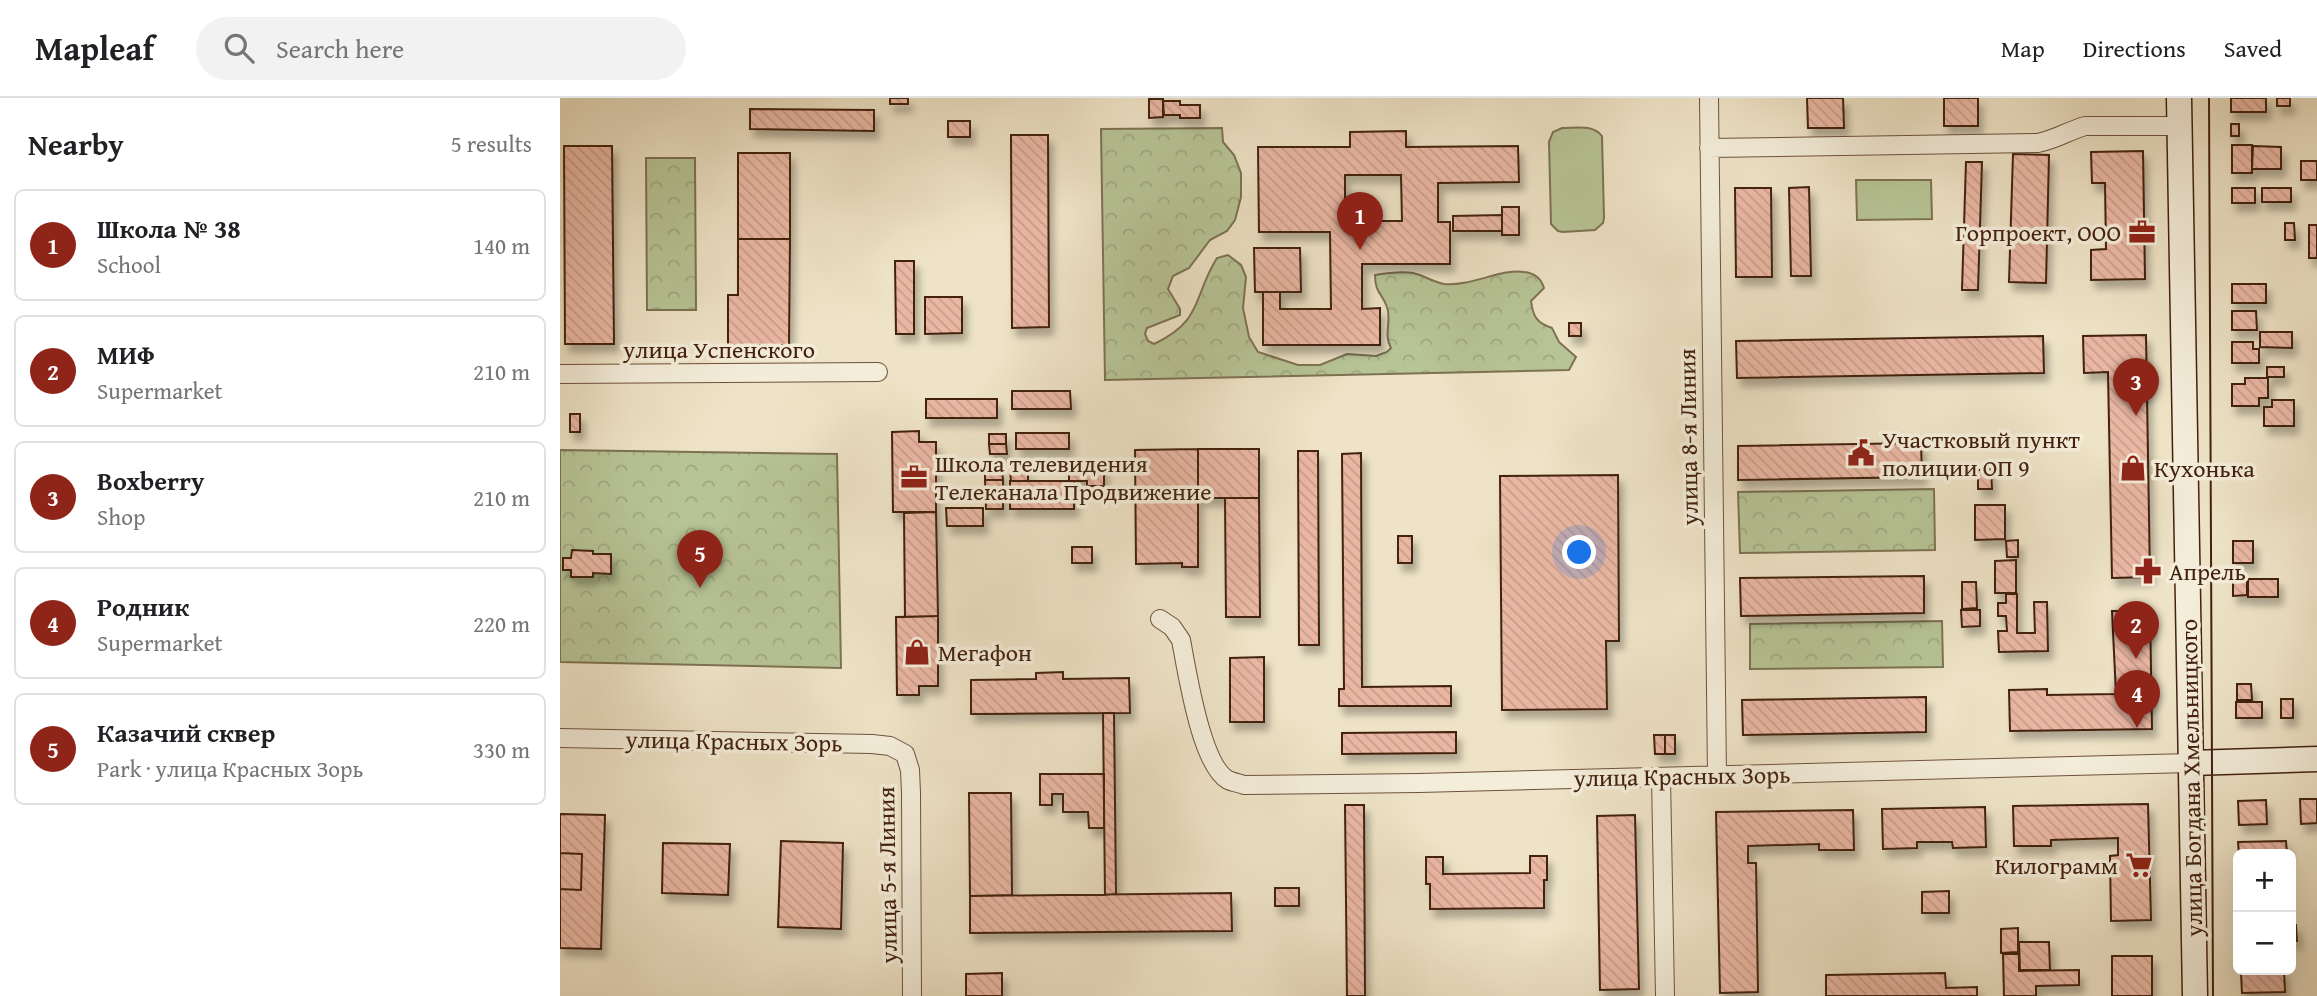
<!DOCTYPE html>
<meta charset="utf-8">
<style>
:root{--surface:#fff;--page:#f2f2f2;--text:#202124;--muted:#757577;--line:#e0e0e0;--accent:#8f2418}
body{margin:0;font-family:"Gentium Book Plus",serif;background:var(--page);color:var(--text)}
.controls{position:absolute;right:21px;bottom:21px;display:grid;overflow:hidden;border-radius:10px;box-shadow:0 7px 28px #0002}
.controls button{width:63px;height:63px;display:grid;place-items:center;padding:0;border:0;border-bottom:2px solid var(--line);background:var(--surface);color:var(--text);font:35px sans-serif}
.you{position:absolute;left:1020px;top:455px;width:24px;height:24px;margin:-18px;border:5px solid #fff;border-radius:50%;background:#1a73e8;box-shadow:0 0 0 10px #1a73e833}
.badge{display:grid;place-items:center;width:46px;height:46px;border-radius:50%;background:var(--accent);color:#fff;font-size:23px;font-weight:700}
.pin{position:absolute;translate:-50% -58px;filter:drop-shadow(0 2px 4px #0008)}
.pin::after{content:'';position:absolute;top:37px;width:24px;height:21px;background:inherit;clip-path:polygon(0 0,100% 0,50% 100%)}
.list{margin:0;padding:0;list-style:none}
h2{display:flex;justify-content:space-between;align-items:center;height:91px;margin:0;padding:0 28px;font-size:30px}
h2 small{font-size:23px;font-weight:400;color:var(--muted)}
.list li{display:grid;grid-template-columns:46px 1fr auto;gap:21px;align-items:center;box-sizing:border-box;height:112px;margin:0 14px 14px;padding:0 14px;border:2px solid var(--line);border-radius:10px}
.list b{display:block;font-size:26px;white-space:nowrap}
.list p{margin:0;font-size:23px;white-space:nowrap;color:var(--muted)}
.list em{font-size:23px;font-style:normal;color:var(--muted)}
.icon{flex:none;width:38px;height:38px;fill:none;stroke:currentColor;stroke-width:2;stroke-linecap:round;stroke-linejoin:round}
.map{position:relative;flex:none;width:1757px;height:898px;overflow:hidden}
header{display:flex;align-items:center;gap:42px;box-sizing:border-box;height:98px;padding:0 35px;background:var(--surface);border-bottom:2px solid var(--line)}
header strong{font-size:33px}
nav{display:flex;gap:38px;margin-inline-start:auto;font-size:24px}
.search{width:490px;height:63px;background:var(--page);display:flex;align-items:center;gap:18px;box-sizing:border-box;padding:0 24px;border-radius:38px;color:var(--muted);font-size:26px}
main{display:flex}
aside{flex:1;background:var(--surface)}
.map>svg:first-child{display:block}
.forest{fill:url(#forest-crowns);stroke:#7d7252;stroke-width:2}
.garden{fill:#b7c496;stroke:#7d7252;stroke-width:2}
.building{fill:url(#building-back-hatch);stroke:#43210f;stroke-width:2;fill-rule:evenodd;filter:url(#shadow)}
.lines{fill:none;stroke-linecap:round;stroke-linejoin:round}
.street-casing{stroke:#6e523d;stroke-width:20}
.secondary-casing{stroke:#43210f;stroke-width:27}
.street{stroke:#f4edda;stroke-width:18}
.secondary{stroke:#f4edda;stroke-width:24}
.tram{stroke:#43210f;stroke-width:2}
.labels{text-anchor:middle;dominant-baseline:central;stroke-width:7;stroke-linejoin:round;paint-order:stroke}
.poi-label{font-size:24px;fill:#43210f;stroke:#f4edda;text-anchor:start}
.street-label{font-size:24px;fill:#43210f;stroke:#f4edda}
</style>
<header>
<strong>Mapleaf</strong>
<div class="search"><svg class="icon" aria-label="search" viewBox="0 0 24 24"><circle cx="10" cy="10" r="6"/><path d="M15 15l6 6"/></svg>Search here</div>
<nav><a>Map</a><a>Directions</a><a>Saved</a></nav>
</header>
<main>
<aside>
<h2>Nearby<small>5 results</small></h2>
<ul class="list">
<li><span class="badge">1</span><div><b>Школа № 38</b><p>School</p></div><em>140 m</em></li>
<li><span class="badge">2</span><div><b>МИФ</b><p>Supermarket</p></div><em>210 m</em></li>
<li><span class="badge">3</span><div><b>Boxberry</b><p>Shop</p></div><em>210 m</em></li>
<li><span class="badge">4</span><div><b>Родник</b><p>Supermarket</p></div><em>220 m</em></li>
<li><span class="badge">5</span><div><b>Казачий сквер</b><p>Park · улица Красных Зорь</p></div><em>330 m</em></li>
</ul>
</aside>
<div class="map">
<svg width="1757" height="898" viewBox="0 0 1757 898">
<defs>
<pattern id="forest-crowns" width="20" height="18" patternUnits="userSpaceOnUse" patternTransform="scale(1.75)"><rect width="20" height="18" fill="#b7c496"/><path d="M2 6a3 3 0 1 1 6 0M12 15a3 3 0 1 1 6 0" fill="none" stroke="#9fa880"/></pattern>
<pattern id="building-back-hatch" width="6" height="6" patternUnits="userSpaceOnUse" patternTransform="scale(1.75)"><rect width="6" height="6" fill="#eab7a3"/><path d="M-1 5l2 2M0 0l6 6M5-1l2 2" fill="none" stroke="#ca9d8b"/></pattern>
<filter id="shadow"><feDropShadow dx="4.5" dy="8" stdDeviation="3.5" flood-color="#0004"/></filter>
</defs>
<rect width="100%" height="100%" fill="#eee3c6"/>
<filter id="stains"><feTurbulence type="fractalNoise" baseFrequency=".00286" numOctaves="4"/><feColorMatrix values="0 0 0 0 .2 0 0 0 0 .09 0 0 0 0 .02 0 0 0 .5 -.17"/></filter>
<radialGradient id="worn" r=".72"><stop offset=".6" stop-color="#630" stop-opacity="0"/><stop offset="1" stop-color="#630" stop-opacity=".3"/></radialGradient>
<path class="forest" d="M662 30 663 44 674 57 681 75V99L675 122 667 133 650 142 629 170 613 178 608 191 620 211V217L587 230 585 236 588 243 594 246C644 222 632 200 657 160L668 157 681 167 686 179 683 210 689 239 698 254 738 267H760L787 256 816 258 827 254 831 250C823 237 832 222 827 209 822 195 815 195 815 177 827 175 840 173 853 175 863 177 873 184 884 186 909 189 943 170 964 174 974 175 981 180 984 190L971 203C973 219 977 225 992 230L999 244 1016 259 1009 272 545 282 541 31Z
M86 60H135L136 212H87Z
M0 352 277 356 281 570 0 564Z
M1374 391 1375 452 1180 455 1178 394Z
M1382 523 1383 569 1190 571V526Z"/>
<path class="garden" d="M1002 30C1016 30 1033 26 1042 38L1044 120 1043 125 1035 132 1003 134 998 133 991 126 989 44 993 34Z
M1296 82H1371L1372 121 1297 122Z"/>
<path class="building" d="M330 0H348V6H330Z
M1247 0H1283L1284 30H1248Z
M1384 0H1418V28H1384Z
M1671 0H1706V14H1671Z
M1717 0H1730V8H1717Z
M589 1H603V19L589 20Z
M603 3H620V7H640V20H620V17H604Z
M190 11 314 12V33L190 31Z
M388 23H410V39H388Z
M1671 26H1679V38H1671Z
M846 33V49L958 48 959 84 878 85V124H890V166H802V211L820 210V247H703V194H720V211H771L770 134H699L698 49H790V34ZM785 77H841L842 123H785Z
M451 37H488L489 229 452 230Z
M1672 47H1692V75H1672Z
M4 48H52L54 246H5Z
M1693 48 1721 49V71H1692Z
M1583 53 1585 181 1531 182V152L1546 151 1545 85H1532L1531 54Z
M178 55H230V141H178Z
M1453 56 1489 57 1486 185 1449 184Z
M1741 63H1757V82H1741Z
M1406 64H1422L1418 192H1402Z
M1249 89 1251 178H1231L1229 90Z
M1175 90H1211L1212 179H1176Z
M1672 90H1695V105H1672Z
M1702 90H1731V104H1702Z
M942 109H959V137H942Z
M942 117V133H893V118Z
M1725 125H1734L1735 142H1725Z
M1749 127H1757V160H1749Z
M178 141H230L229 247H168V197H178Z
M694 150H740L741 194H695Z
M335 163H354V236H336Z
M1672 186H1706V205H1672Z
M365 199H402V235L365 236Z
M1672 213H1696L1697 232H1672Z
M1009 225H1021V238H1009Z
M1700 234H1732V250L1700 249Z
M1586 237 1590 479 1552 480 1548 274 1524 275 1523 238Z
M1483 238 1484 275 1177 280 1176 243Z
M1672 244H1693V251H1699V265H1672Z
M1707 269H1724V279H1707Z
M1685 280H1708V300H1699V308H1672V286H1685Z
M452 293H510L511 311H452Z
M366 301H437V320H366Z
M1712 302H1734V328H1704V309H1712Z
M10 316H20V334H10Z
M359 333V344H376V414H333L332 334Z
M456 335H509V351H456Z
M429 336H446V346H429Z
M1361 345 1362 379 1178 382V348Z
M429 346H446L447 356H430Z
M638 351H699V400H638Z
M638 351V469H622V465L576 466 575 352Z
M738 353H758L759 547H739Z
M801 355 802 589 891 588V608H779V591H784L782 356Z
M509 369H544V388H527V383H509Z
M1431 371 1432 391H1418V372Z
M442 372 443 382H425V373Z
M450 373H468V383H451Z
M1058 377 1059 543H1046L1047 611 942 612 940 378Z
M425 382H443V411H426Z
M450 383H514V411H450Z
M665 400H699L700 519H666Z
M1415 407H1445V441L1415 442Z
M386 410H423V428H387Z
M376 414 378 518 345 519 344 415Z
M838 438H852V465H838Z
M1458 442V459H1447L1446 443Z
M1673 443H1693V465H1673Z
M512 449H532V465H512Z
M12 452 33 453V456H51V476L33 475V479H11V472H3V460H11Z
M1456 462V495H1435V463Z
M1364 478V515L1181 518 1180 480Z
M1688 481H1718V499H1688Z
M1673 482H1687V497L1673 498Z
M1402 484H1416L1417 510 1402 511Z
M1446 496H1457V535H1475L1474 504H1487L1488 553 1439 554 1438 533H1447L1446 518H1438V505H1446Z
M1401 512H1420V528L1402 529Z
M1552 513H1590L1592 631 1450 633 1449 592 1487 591V597L1556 596Z
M378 518V588H359V597H337L336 519Z
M704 559V624H670V560Z
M503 574V581L569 580 570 615 411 616V582L476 581V575Z
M1677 586H1691L1692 602H1677Z
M1366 599V634L1183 637 1182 602Z
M1721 601H1733V620H1721Z
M1676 604H1702V620H1676Z
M543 615H554L556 796 545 797Z
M896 634V655L782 656V635Z
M1094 637H1105V656H1095Z
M1105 637H1115V656H1105Z
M480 676H544V730H529L528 714H503V696H492V707H480Z
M409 695H451L452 797 410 798Z
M1740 701H1757V725L1741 726Z
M1706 702 1707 726 1679 727 1678 703Z
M1588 706 1591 822 1551 823 1550 758 1558 757V740L1491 742V748H1454L1453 708Z
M785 707H804L805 898H787Z
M1425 709 1426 749 1393 750 1392 744H1357V750L1323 751 1322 711Z
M1293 712 1294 752H1259V746L1188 748V765H1196L1198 894 1160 895 1156 714Z
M0 716 45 717 41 851 0 850V791L21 792 22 756 0 755Z
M1075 717 1079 891 1040 892 1037 718Z
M221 743 283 745 281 831 218 829Z
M1726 743 1727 756H1679L1678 744Z
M103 745 170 746 168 797 102 795Z
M0 755 22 756 21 792 0 791Z
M970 758H987V782H984V810L870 811V786H866V759H883V776L970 775Z
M715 790H739V808H715Z
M1389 793V815H1362V794Z
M671 795 672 833 410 835V798Z
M1731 827H1736L1737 843H1731Z
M1458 830V854L1441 855V831Z
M1459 844H1489L1490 872H1460Z
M1443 856H1459V873L1519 872V887L1476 888V898H1444Z
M1552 858H1592V898H1552Z
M1704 872H1724L1725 894 1682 895 1681 875 1704 874Z
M442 875V898H406V876Z
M1385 875 1386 890 1417 889V898H1266V877Z"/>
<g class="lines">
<g class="street-casing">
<path id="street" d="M1149 0 1157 677
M1149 50 1478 45C1497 41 1508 33 1525 28H1619
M0 276 318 274
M600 521 612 529 621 542C627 573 641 667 668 682 672 684 679 685 684 687L859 685 1631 665
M0 640 312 646 330 648 345 656 350 672 351 695 352 898
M1101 679 1105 898"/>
</g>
<g class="secondary-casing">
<path id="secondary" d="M1619 0 1635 898
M1631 665 1757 661"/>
</g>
<use href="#street" class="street"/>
<use href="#secondary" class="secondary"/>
<path class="tram" d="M1649 0 1653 898"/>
</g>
<defs>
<g id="office-bare" transform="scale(2.1)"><path d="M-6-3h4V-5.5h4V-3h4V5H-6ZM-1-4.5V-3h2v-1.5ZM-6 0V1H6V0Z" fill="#8f2418" stroke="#f4edda" stroke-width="2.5" paint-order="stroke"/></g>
<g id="civic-bare" transform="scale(2.1)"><path d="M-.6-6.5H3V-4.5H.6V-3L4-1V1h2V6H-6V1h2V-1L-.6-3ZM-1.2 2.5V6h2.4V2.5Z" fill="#8f2418" stroke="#f4edda" stroke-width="2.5" paint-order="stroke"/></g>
<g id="shop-bare" transform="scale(2.1)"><path d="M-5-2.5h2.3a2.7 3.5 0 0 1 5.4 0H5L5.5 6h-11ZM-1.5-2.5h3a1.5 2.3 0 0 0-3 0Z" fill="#8f2418" stroke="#f4edda" stroke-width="2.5" paint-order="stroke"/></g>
<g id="pharmacy-bare" transform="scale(2.1)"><path d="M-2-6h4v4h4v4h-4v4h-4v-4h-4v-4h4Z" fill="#8f2418" stroke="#f4edda" stroke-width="2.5" paint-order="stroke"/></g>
<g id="supermarket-bare" transform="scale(2.1)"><path d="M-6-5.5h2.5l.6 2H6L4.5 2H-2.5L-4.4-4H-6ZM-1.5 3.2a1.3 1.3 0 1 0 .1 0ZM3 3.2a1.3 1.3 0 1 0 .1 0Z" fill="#8f2418" stroke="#f4edda" stroke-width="2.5" paint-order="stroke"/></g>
</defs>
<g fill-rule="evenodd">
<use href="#office-bare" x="1582" y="134"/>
<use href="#civic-bare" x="1301" y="355"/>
<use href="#shop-bare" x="1573" y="370"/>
<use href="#office-bare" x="354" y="379"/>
<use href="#pharmacy-bare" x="1588" y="473"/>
<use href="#shop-bare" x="357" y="554"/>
<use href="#supermarket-bare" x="1579" y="767"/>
</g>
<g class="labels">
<g class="poi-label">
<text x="1561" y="134" text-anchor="end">Горпроект, ООО</text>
<text x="1322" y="341">Участковый пункт<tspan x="1322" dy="28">полиции ОП 9</tspan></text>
<text x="375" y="365">Школа телевидения<tspan x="375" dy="28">Телеканала Продвижение</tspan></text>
<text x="1594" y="370">Кухонька</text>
<text x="1609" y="473">Апрель</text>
<text x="378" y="554">Мегафон</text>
<text x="1558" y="767" text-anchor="end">Килограмм</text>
</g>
<g class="street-label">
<text x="159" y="251">улица Успенского</text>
<text transform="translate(1128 339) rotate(-91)">улица 8-я Линия</text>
<text transform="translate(174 643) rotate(1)">улица Красных Зорь</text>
<text transform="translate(1122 678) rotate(-1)">улица Красных Зорь</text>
<text transform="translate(1631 680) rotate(-91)">улица Богдана Хмельницкого</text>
<text transform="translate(327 777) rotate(-91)">улица 5-я Линия</text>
</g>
</g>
<rect width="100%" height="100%" filter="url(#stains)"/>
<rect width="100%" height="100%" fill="url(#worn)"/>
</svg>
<div class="controls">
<button>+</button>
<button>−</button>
</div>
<div class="you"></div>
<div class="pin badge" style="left:800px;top:152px">1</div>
<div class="pin badge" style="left:1576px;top:561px">2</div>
<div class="pin badge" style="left:1576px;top:318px">3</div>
<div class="pin badge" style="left:1577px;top:630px">4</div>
<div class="pin badge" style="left:140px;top:490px">5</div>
</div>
</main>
